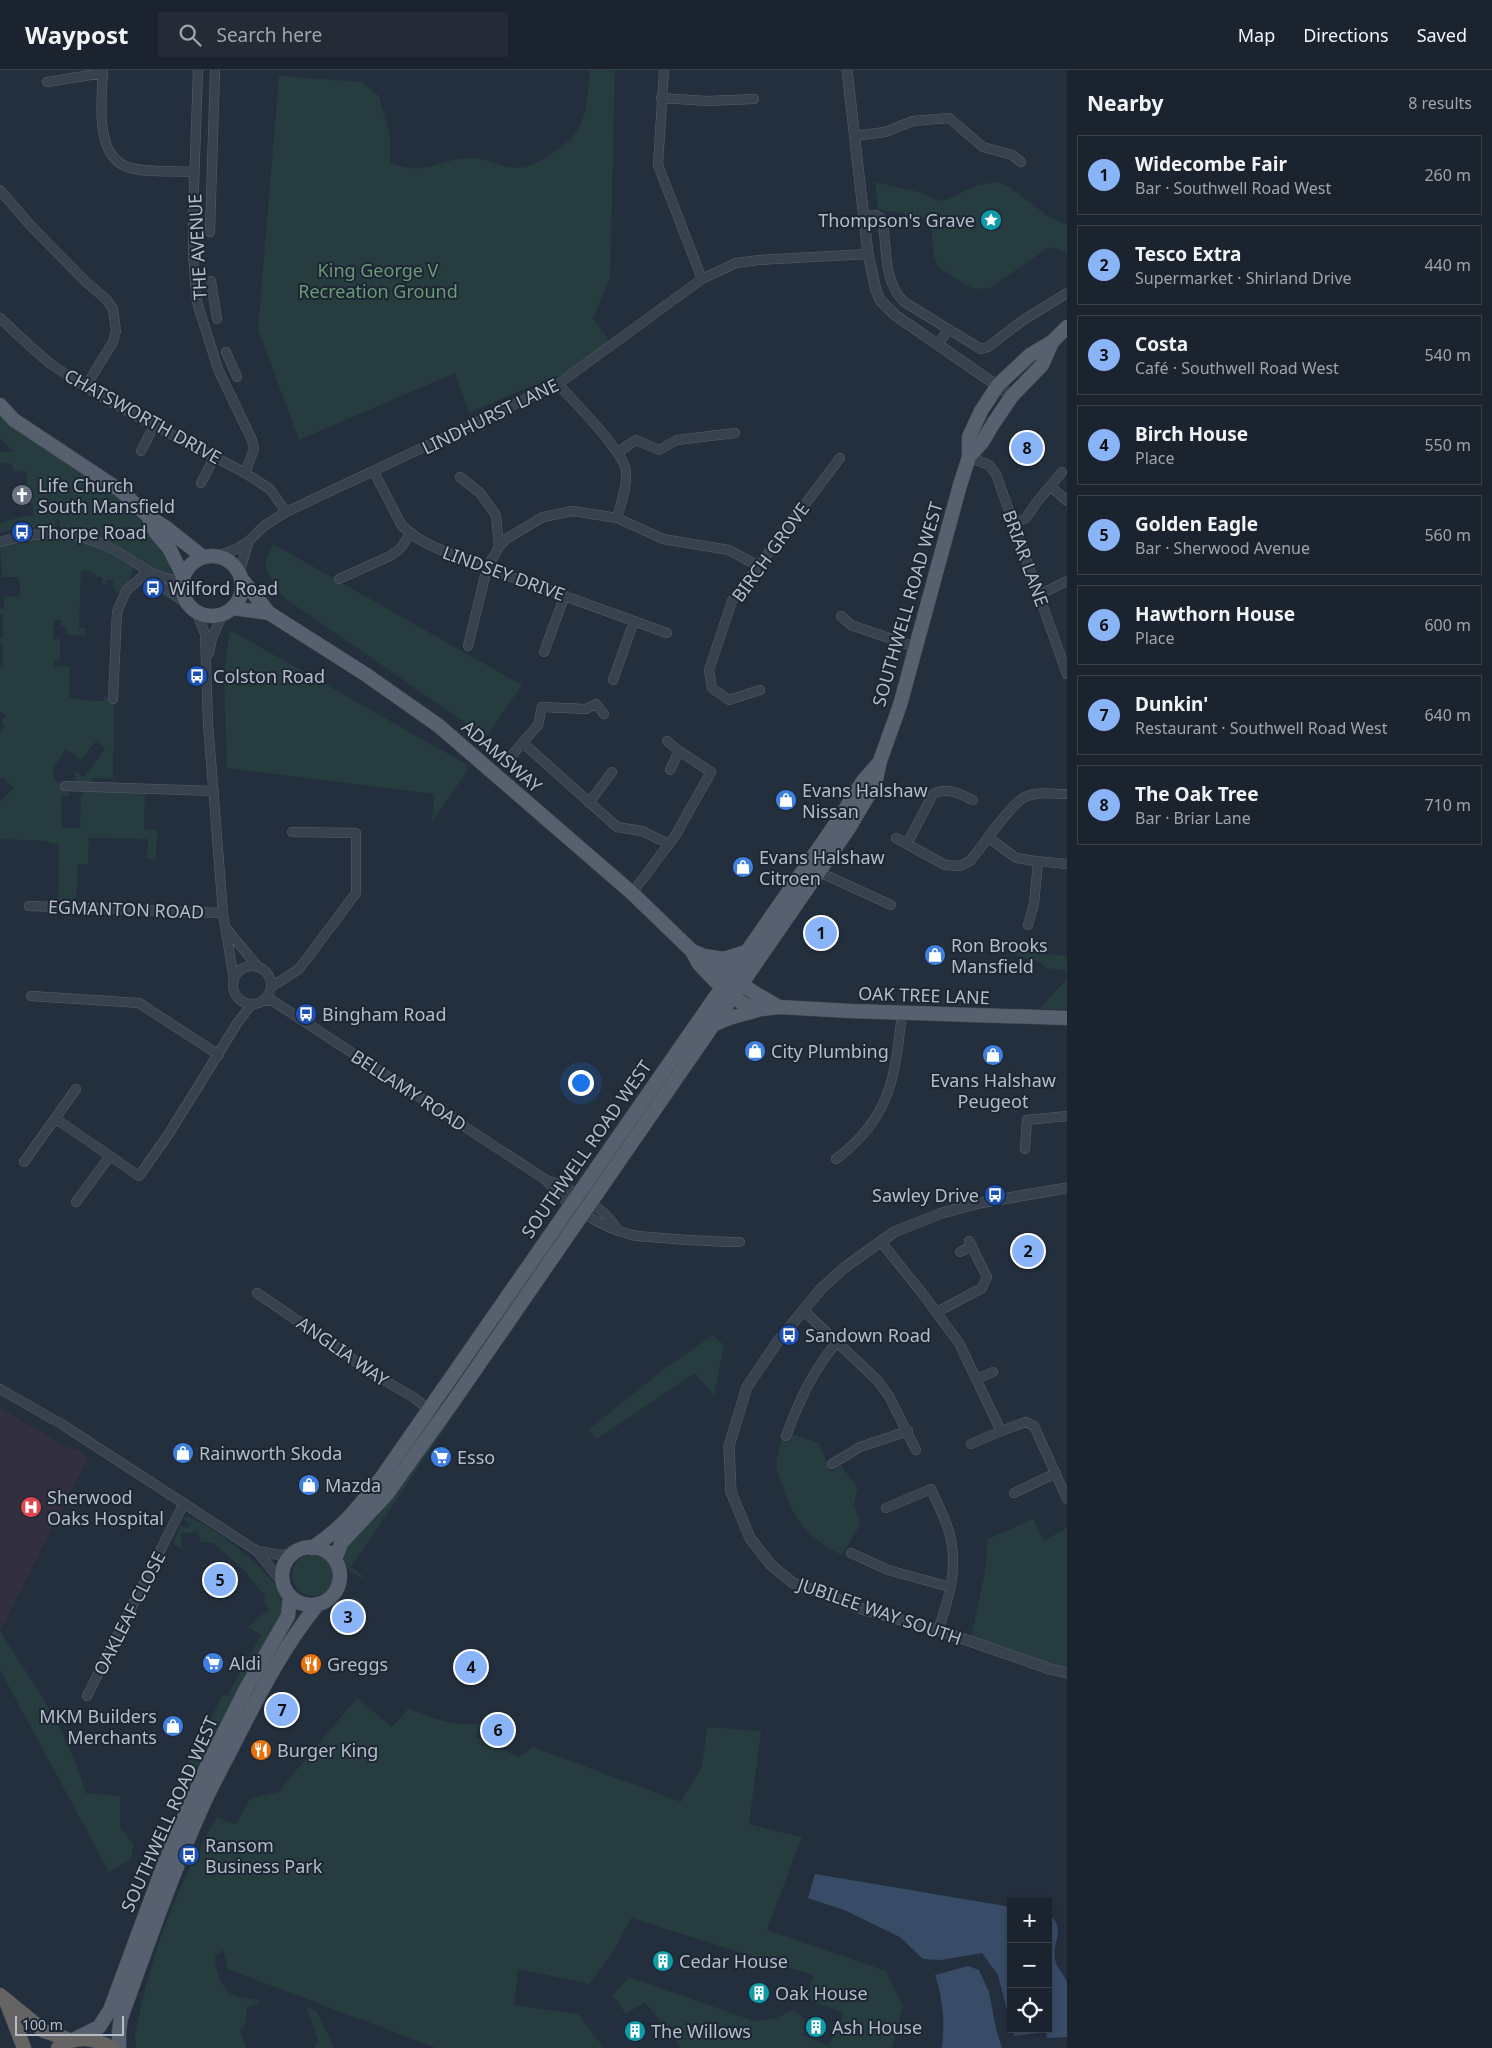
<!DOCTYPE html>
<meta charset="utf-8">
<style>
:root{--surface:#1b232e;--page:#242b36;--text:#f1f3f6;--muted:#a0a4aa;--line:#39404a;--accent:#8ab4f8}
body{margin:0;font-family:"Noto Sans",sans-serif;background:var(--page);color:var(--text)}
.controls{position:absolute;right:15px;bottom:15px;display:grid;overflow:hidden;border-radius:0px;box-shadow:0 2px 8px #0003}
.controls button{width:45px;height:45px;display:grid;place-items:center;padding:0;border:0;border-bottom:1px solid var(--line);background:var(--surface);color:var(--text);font:25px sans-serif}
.scale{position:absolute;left:15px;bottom:12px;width:109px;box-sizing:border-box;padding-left:5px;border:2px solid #b4bcc9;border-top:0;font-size:14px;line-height:18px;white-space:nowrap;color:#b4bcc9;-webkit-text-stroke:4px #1d2633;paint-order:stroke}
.you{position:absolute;left:580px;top:1012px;width:18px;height:18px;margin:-12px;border:4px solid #fff;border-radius:50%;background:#1a73e8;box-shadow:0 0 0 8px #1a73e833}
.badge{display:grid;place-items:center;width:32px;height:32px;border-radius:50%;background:var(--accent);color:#111;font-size:16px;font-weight:700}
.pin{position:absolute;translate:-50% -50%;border:2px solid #fff;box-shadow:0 1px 5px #0006}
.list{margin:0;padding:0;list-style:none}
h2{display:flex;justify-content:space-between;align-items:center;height:65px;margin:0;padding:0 20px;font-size:21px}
h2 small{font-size:16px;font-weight:400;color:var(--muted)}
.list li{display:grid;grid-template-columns:32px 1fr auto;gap:15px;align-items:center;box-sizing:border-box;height:80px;margin:0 10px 10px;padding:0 10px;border:1px solid var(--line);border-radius:0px}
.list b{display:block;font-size:19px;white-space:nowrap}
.list p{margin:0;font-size:16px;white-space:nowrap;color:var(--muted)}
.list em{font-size:16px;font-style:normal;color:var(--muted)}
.icon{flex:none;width:28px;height:28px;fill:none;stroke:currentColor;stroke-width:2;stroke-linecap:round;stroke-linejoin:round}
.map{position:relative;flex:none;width:1067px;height:1978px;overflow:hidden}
header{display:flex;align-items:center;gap:30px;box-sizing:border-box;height:70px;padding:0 25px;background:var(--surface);border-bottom:1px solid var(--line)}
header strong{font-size:24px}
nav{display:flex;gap:28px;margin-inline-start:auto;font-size:18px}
.search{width:350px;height:45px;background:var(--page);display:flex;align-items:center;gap:12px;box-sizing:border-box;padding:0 18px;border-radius:0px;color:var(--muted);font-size:19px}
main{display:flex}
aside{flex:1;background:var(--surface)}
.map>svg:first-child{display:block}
.medical{fill:#32303f}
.green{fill:#263c3f}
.water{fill:#394c67}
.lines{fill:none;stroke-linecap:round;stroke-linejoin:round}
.minor-casing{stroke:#565f6c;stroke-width:10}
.tertiary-casing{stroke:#565f6c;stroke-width:11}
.primary-casing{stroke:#414a57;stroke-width:15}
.trunk-casing{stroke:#434c59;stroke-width:15}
.minor{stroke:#38414e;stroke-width:9}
.tertiary{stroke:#38414e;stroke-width:10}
.primary{stroke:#56606e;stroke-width:14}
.trunk{stroke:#656462;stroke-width:14}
.labels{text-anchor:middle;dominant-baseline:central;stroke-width:4;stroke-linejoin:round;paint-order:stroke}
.poi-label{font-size:18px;fill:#b4bcc9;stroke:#1d2633;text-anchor:start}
.street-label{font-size:18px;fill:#b4bcc9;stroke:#1d2633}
.park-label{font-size:18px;fill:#6b9a76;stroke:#1d2633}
</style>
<header>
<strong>Waypost</strong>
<div class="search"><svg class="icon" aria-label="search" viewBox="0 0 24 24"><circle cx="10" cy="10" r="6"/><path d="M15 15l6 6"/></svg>Search here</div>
<nav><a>Map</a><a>Directions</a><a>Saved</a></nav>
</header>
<main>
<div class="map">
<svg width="1067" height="1978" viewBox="0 0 1067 1978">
<rect width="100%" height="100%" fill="#242f3e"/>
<path class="medical" d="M0 1338 63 1375 82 1382 88 1387 0 1561Z"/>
<path class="green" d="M590 0H615L610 208 593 249 610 271 568 303 526 318 469 343 455 303 299 370 258 260 279 6 361 12 379 26 390 67V93C397 95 405 98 412 98 431 100 449 88 468 88 485 87 500 97 516 98 529 98 536 93 547 87 588 62 586 43 590 0Z
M875 112 923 123 938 131 948 129 977 115 998 112 1008 116 1049 147 1067 154V182L1049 177 990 218 973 219 939 198 934 189 930 149 878 139Z
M0 341 108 419 126 434 161 474C162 485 171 493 172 505L170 506C131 489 108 466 63 460L60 457V450L56 449 55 457 53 459 25 461 12 464 10 460 0 463V453L27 445 28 447 34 445 32 433H22V431L27 428V402L14 401 11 394 0 392V382H14L0 368Z
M23 468C69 468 95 470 133 497 131 508 128 518 117 523L115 522V517H113V510H106L105 514H102V507H96V504H91V501H81L79 558H85V566L66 564V556H61V550H54L53 569H60V591H54V596L70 597 69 627C77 631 96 631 104 631V626L108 628 109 633H114L113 709 93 708 92 713H80L75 709V701L84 707 105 679 97 670 81 690 66 679 52 700 55 710 69 722V726H61L62 758H80L81 725 87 719 145 721 144 759 157 760 156 789H147L148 769 89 768 88 794H78L76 832H58L59 774 49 773V771L0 769V731L14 718 3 707 0 710V661L5 656 1 651 6 646 0 642V597H3V574H0V568H3V544H0V539L4 538V527L20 526 19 507H2L0 476Z
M273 474 522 615 486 667 283 527 266 500V489Z
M230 560 466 694 468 700 432 752 434 724 227 698 224 603Z
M1010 880 1067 886V906L1064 900 1046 898C1036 885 1022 893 1010 880Z
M1067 909V939H1039Z
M713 1265 724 1275 714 1326 695 1303 597 1369 588 1360 667 1297Z
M456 1334 460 1336 351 1497 367 1509C347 1504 339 1494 347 1474Z
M792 1364 819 1373 831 1402 841 1396 858 1418 854 1434 860 1455 842 1485C811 1470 794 1452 783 1418 781 1412 778 1406 777 1400 776 1390 779 1378 782 1369L790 1371Z
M187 1447C209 1452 267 1499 278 1519 282 1526 283 1533 282 1541L194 1702 184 1701 223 1624 227 1626 261 1565 248 1557 269 1539 263 1531 266 1527 243 1499 213 1473 200 1472 198 1461 180 1464 183 1479 175 1475 174 1472 180 1455 187 1458 190 1454 183 1449Z
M1033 1449 1043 1471 1067 1458V1598L1048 1593 971 1567 985 1502 988 1469Z
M292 1505a21 21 0 1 1 42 0a21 21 0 1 1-42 0Z
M355 1527C363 1529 365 1536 365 1543L349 1530 338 1532Z
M0 1561C32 1613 71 1663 85 1723L120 1726V1757L134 1775 131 1789 109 1802 0 1600Z
M357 1628 392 1657 409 1638C432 1649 455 1656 481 1654L476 1667 519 1687 533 1677 681 1732 702 1697 707 1657 761 1661 749 1754 802 1767 767 1860 886 1901 903 1936 892 1978H678L680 1976 645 1932 626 1944 613 1925 629 1907 754 1951 776 1948 793 1940 805 1949 803 1965 828 1976 844 1943 806 1929 813 1905 631 1848 612 1884 589 1914 518 1899 514 1935 578 1944 604 1978H436L228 1899 223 1880 215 1886C215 1898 221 1920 234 1925 241 1928 250 1929 258 1930L260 1933 247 1937 246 1952 243 1958 240 1959 246 1978H136L135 1965C150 1886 176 1817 217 1747L236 1754 250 1729 278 1722Z
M306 1936 317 1942 334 1978H316L315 1974 319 1972Z"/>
<path class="water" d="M815 1804 1011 1837V1956L998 1905 982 1883 941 1890 923 1889 900 1867 844 1840 808 1828Z
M1048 1842C1067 1861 1052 1869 1055 1889 1056 1898 1065 1904 1067 1913 1067 1923 1067 1954 1067 1967L1047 1968 1046 1962 1014 1966 1012 1959H1048Z
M968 1896 979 1900 989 1922 996 1959 1002 1978H942C945 1954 943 1928 935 1905Z"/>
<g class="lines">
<g class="minor-casing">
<path id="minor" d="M103 0C102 28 94 82 125 96 138 103 177 101 194 102
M198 0 193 146V184L197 232 218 299 252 370 254 379 245 403
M664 0 658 95 702 209
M47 12 103 3
M661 28 708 31 754 29
M854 66 885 62 913 51 949 48 983 77 1012 85 1021 92
M0 120 31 156 85 211 106 229 113 239 116 261 113 272 86 316
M863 146 876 145 882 149C888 177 882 210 904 232L981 279 988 277 1022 251 1067 223
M210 162 215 0
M211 211 217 249
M0 248C17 264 33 280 51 294 111 337 180 368 245 403L270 419 286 442
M938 274 948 260
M226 282 237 307
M558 314C574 332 625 382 626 402 627 418 621 433 617 448
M141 381 155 354
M618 382 636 370 659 380 677 370 735 363
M969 387 989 395 996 404 1067 604
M374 402 402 456 419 469 434 477 487 498 667 563
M460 407 480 423 496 445 499 477 487 498 468 576
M201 413 215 386
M1050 416 1067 431
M1014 453 1026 448 1037 432 1062 402
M0 472C40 460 79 460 116 481 140 494 153 509 182 511
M499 477 506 469 543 447 573 441 617 448 663 469 729 480 760 497
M217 486 237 479 249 471 264 456 286 442 558 314 702 209 736 193 759 190 868 184
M147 502 152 510 186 533
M239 503 249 471
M339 509 390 486 400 479 410 464
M1039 525 1067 511
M197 543 205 564 208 653 223 843 234 910
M841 546 851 555 915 577
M544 582 565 525
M209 583 212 568 223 544
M613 610 634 551
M760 620 729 630 712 618 709 600 732 531 840 388
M113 629 117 542 126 521 147 502
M667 671 679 681
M523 673 617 757 642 761 669 774
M512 685 538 655 542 637 586 639 596 634 604 644
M65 716 214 721
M589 733 612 702
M896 768 945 795 960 796 970 791C982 777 1010 734 1025 727 1038 721 1053 724 1067 724
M989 768 1016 788 1035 791 1067 794
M907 774 933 724C947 716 959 724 973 730
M819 802 891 835
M632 823 675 766 711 702 679 681 670 700
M29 836 223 843
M1028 855 1034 834 1038 792
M225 857 258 897
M233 915a19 19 0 1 1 38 0a19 19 0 1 1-38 0Z
M271 917 299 899 356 823V763L292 762
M31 926 139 933 219 985
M262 931H273L546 1110C570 1117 604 1137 617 1159
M56 1049 139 1106 168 1065 238 952 252 934
M1025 1079 1027 1050 1067 1046
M836 1089C891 1048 895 1007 902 943
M24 1092 76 1019
M546 1110C563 1135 603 1158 632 1165 642 1167 653 1167 663 1168 689 1170 714 1172 740 1172
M76 1132 110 1086
M881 1172 922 1223 959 1273 1001 1361 1026 1352 1034 1356 1067 1429
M960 1182 972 1176
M257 1223 348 1285 360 1296 413 1327 440 1348
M803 1240 876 1309 889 1326 916 1380
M937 1242 982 1218 987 1207 969 1171
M976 1309 993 1302
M0 1319 63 1355 257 1481 284 1515
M786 1366C800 1329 812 1302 837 1272
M971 1374 1001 1361
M832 1394 860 1377 908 1361
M1014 1423 1056 1403
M886 1438 931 1419C937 1433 945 1447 949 1462 959 1495 949 1529 938 1560
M257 1481 280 1485 293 1484
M851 1483 888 1500 950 1517
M87 1626 184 1433"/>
</g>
<g class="tertiary-casing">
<path id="tertiary" d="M847 0 868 184 876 220 880 230 895 245 1012 326
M1067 1118 979 1133 942 1143 894 1162 844 1198 821 1219 778 1271 747 1317 729 1376 731 1422 750 1468 771 1495 793 1513 865 1540 938 1560 1050 1599 1067 1603"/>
</g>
<g class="primary-casing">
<path id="primary" d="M0 335 14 350 121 421 149 447 165 457 203 487
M969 387 983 371 993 354 1012 326 1042 295 1052 272
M149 448 156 463 169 478 183 506
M182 516a30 30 0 1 1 60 0a30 30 0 1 1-60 0Z
M241 508 269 543 365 604 439 656 632 823 692 881 699 894 721 917 745 935 762 939 779 937 851 941 1067 948
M233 538 269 543
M692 881 704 886 753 922 779 937
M704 886 724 889 746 882
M715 954 729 948 758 940
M282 1506a29 29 0 1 1 58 0a29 29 0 1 1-58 0Z
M312 1478C344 1457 359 1436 382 1407L839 749 863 711 878 694
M335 1490 341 1473 387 1424 455 1329 849 758 875 714 880 691 900 635 960 415 969 387V367L981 341 998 315 1030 285 1052 272 1067 257
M75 1969 99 1957 110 1940 166 1789 206 1698 247 1617 288 1546 290 1526
M119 1978V1961L121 1948C147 1876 172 1804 203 1735 214 1711 227 1688 239 1664 262 1619 286 1573 318 1534"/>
</g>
<g class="trunk-casing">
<path id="trunk" d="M0 1925 44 1961 70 1970
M6 1931 24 1978
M58 1978C76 1964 94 1968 112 1978"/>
</g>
<use href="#minor" class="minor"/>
<use href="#tertiary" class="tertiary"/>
<use href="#primary" class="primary"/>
<use href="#trunk" class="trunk"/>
</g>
<defs>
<g id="sight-disc" transform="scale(1.125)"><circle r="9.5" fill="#0f9aa8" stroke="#1d2633"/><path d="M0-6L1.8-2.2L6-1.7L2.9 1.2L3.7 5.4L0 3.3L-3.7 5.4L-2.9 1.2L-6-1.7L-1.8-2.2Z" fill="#fff"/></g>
<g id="church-disc" transform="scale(1.125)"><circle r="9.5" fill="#6b7280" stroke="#1d2633"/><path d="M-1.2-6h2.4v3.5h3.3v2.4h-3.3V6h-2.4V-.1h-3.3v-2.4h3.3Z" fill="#fff"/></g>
<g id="bus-disc" transform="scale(1.125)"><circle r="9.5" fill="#1a4fb4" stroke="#1d2633"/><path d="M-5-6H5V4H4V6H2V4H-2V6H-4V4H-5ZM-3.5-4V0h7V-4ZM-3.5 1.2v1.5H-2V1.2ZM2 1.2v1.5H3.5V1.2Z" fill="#fff"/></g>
<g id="shop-disc" transform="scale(1.125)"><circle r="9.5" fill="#3f7fe0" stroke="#1d2633"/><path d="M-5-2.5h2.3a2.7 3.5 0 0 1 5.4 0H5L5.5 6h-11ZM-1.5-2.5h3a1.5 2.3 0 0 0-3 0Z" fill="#fff"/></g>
<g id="supermarket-disc" transform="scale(1.125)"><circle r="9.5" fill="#3f7fe0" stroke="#1d2633"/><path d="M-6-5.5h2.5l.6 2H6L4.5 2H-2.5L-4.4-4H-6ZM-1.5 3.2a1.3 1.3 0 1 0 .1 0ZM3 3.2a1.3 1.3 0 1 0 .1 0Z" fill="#fff"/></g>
<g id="hospital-disc" transform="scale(1.125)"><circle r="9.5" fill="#e0444e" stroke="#1d2633"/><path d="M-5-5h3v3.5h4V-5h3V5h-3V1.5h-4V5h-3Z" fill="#fff"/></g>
<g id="restaurant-disc" transform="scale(1.125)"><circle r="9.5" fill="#e8710a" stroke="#1d2633"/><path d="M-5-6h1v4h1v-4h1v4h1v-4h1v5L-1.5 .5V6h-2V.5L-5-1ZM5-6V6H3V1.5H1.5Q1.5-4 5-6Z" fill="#fff"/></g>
<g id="building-disc" transform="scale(1.125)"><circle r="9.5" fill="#0f9aa8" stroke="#1d2633"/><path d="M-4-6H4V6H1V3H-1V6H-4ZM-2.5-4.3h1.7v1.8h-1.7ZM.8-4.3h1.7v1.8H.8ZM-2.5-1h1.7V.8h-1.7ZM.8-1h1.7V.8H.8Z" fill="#fff"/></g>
</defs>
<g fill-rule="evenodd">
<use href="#sight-disc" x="991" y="150"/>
<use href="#church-disc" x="22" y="425"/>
<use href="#bus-disc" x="22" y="462"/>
<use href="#bus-disc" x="153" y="518"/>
<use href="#bus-disc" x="197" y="606"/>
<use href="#shop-disc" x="786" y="730"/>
<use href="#shop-disc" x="743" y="797"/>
<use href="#shop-disc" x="935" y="885"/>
<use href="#bus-disc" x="306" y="944"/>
<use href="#shop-disc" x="755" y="981"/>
<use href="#shop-disc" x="993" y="985"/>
<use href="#bus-disc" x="995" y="1125"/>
<use href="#bus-disc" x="789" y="1265"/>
<use href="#shop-disc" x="183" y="1383"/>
<use href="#supermarket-disc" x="441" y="1387"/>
<use href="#shop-disc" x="309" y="1415"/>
<use href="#hospital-disc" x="31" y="1437"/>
<use href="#supermarket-disc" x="213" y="1593"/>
<use href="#restaurant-disc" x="311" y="1594"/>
<use href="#shop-disc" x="173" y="1656"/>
<use href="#restaurant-disc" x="261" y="1680"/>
<use href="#bus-disc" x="189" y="1785"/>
<use href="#building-disc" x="663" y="1891"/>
<use href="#building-disc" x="759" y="1923"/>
<use href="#building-disc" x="816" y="1957"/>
<use href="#building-disc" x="635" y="1961"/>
</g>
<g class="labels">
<g class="poi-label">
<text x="975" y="150" text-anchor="end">Thompson's Grave</text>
<text x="38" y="415">Life Church<tspan x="38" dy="21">South Mansfield</tspan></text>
<text x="38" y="462">Thorpe Road</text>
<text x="169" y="518">Wilford Road</text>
<text x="213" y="606">Colston Road</text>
<text x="802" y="720">Evans Halshaw<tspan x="802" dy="21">Nissan</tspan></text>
<text x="759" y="787">Evans Halshaw<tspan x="759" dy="21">Citroen</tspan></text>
<text x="951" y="875">Ron Brooks<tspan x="951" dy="21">Mansfield</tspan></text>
<text x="322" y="944">Bingham Road</text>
<text x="771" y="981">City Plumbing</text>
<text x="993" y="1010" text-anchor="middle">Evans Halshaw<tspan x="993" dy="21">Peugeot</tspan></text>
<text x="979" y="1125" text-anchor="end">Sawley Drive</text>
<text x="805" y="1265">Sandown Road</text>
<text x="199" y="1383">Rainworth Skoda</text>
<text x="457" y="1387">Esso</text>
<text x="325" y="1415">Mazda</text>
<text x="47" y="1427">Sherwood<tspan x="47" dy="21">Oaks Hospital</tspan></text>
<text x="229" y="1593">Aldi</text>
<text x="327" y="1594">Greggs</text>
<text x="157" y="1646" text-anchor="end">MKM Builders<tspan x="157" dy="21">Merchants</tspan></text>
<text x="277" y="1680">Burger King</text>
<text x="205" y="1775">Ransom<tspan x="205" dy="21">Business Park</tspan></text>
<text x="679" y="1891">Cedar House</text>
<text x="775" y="1923">Oak House</text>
<text x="832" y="1957">Ash House</text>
<text x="651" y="1961">The Willows</text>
</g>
<g class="street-label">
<text transform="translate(197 177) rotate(-93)">THE AVENUE</text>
<text transform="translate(143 346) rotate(29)">CHATSWORTH DRIVE</text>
<text transform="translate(490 346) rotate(-26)">LINDHURST LANE</text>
<text transform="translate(770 482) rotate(-54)">BIRCH GROVE</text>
<text transform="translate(1026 488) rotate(70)">BRIAR LANE</text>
<text transform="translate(504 503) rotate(20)">LINDSEY DRIVE</text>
<text transform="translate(907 534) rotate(-74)">SOUTHWELL ROAD WEST</text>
<text transform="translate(502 686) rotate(41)">ADAMSWAY</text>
<text transform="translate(126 839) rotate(2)">EGMANTON ROAD</text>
<text transform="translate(924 925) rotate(2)">OAK TREE LANE</text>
<text transform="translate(409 1020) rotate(33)">BELLAMY ROAD</text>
<text transform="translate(586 1079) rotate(-55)">SOUTHWELL ROAD WEST</text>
<text transform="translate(343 1281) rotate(35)">ANGLIA WAY</text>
<text transform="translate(880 1541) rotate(19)">JUBILEE WAY SOUTH</text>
<text transform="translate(129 1543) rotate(-63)">OAKLEAF CLOSE</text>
<text transform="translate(169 1744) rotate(-66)">SOUTHWELL ROAD WEST</text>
</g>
<g class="park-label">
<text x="378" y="200">King George V<tspan x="378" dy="21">Recreation Ground</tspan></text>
</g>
</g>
</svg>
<div class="controls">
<button>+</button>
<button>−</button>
<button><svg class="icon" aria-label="locate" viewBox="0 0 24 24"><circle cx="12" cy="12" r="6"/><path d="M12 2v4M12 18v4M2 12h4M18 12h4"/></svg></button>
</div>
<div class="scale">100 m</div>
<div class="you"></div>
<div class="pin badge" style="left:821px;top:863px">1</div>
<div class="pin badge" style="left:1028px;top:1181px">2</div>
<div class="pin badge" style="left:348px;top:1547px">3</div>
<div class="pin badge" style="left:471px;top:1597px">4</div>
<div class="pin badge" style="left:220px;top:1510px">5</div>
<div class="pin badge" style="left:498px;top:1660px">6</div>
<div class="pin badge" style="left:282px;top:1640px">7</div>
<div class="pin badge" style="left:1027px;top:378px">8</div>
</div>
<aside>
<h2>Nearby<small>8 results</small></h2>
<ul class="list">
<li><span class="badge">1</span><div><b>Widecombe Fair</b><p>Bar · Southwell Road West</p></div><em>260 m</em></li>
<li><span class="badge">2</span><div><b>Tesco Extra</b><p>Supermarket · Shirland Drive</p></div><em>440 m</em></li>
<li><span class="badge">3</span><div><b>Costa</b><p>Café · Southwell Road West</p></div><em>540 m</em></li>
<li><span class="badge">4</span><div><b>Birch House</b><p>Place</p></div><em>550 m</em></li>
<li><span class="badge">5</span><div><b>Golden Eagle</b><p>Bar · Sherwood Avenue</p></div><em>560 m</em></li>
<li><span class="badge">6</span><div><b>Hawthorn House</b><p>Place</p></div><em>600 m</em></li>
<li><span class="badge">7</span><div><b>Dunkin'</b><p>Restaurant · Southwell Road West</p></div><em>640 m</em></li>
<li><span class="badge">8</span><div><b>The Oak Tree</b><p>Bar · Briar Lane</p></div><em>710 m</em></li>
</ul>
</aside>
</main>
